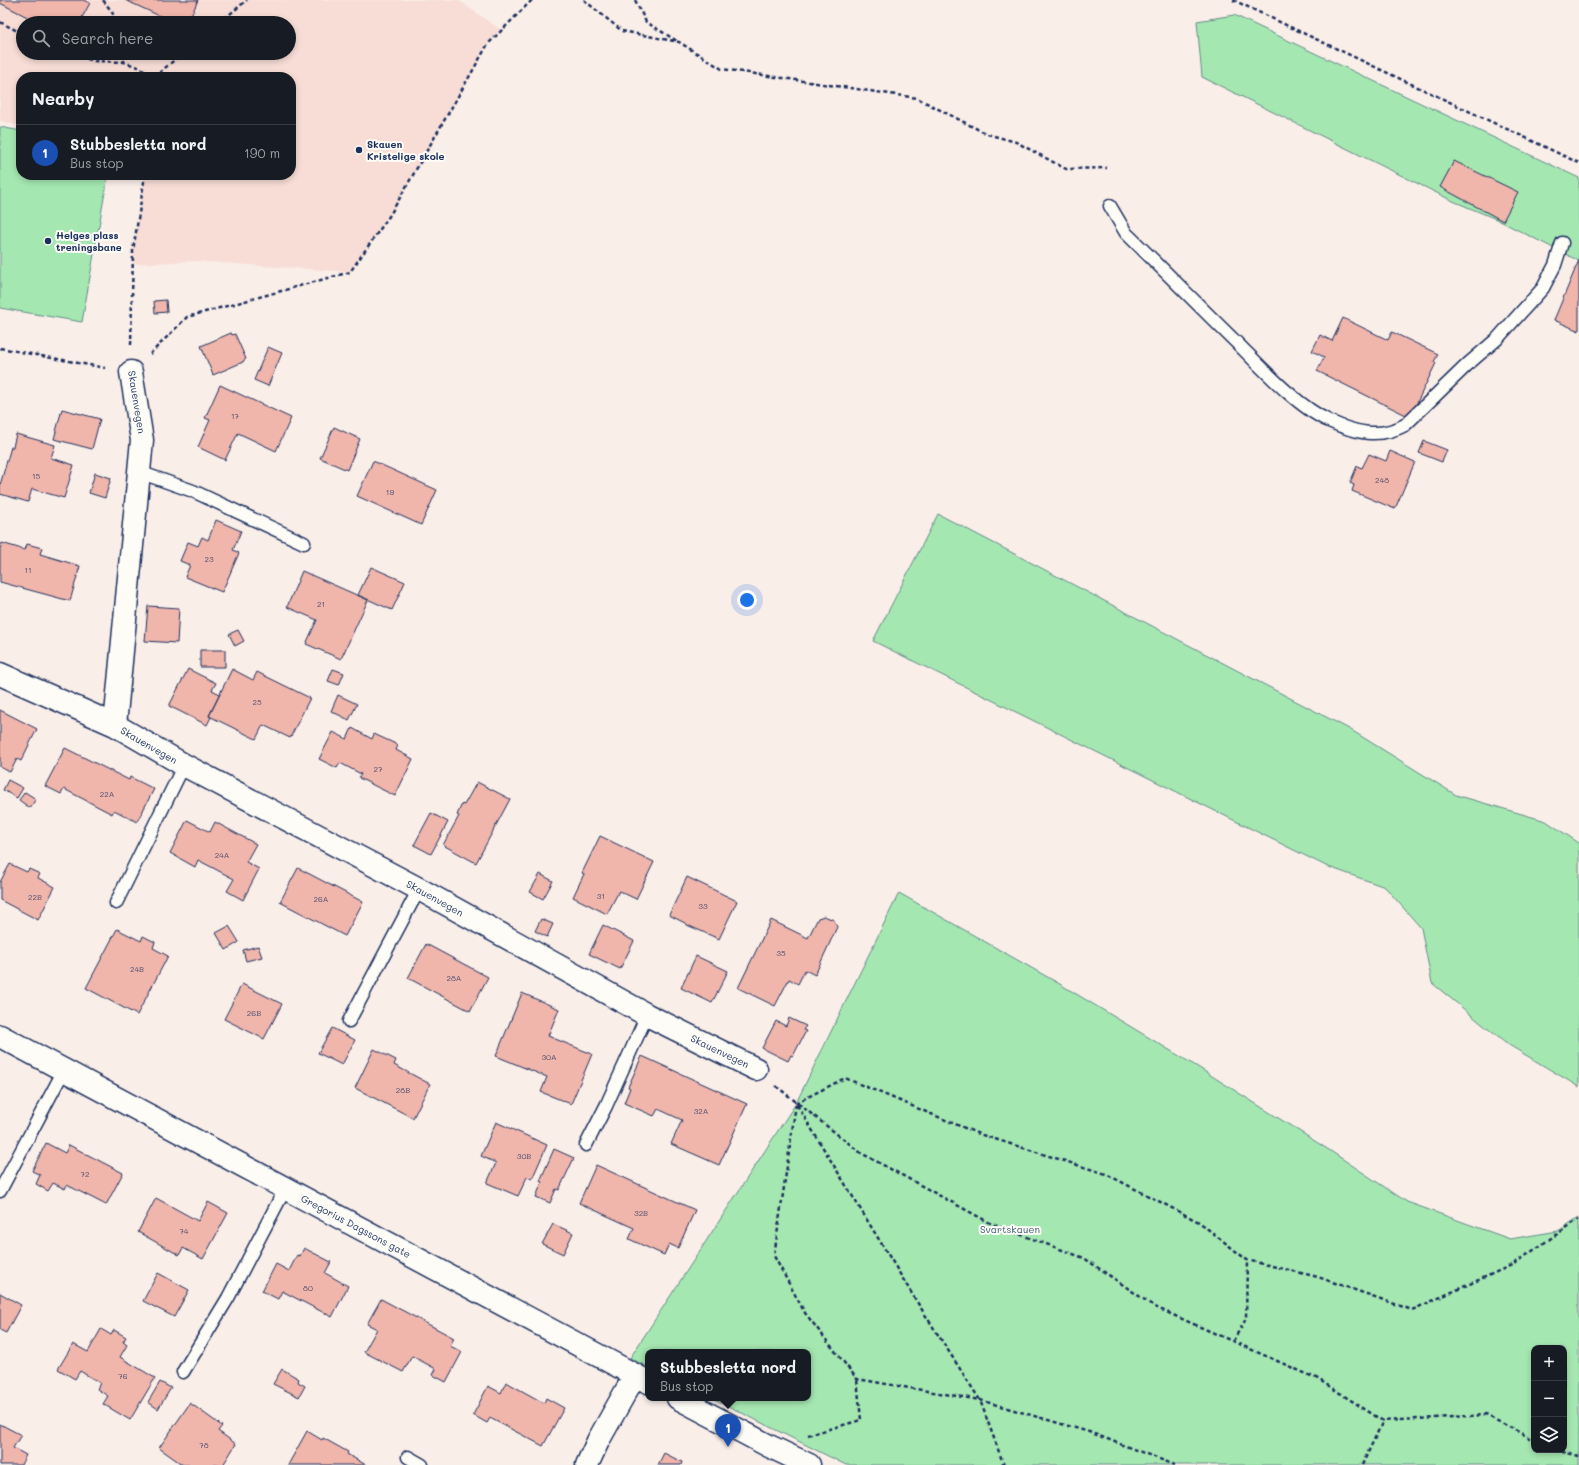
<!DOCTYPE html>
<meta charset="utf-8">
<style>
:root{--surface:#171b24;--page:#20242c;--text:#f1f3f6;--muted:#9ea1a6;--line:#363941;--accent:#d93025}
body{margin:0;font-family:Mali,sans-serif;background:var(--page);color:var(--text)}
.controls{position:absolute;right:12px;bottom:12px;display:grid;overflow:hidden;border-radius:8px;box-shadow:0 2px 6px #0003}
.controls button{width:36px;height:36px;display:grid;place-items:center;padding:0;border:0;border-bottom:1px solid var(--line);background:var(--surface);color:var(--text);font:20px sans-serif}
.you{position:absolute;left:747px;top:600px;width:14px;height:14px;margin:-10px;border:3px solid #fff;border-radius:50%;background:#1a73e8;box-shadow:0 0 0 6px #1a73e833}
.badge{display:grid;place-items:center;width:26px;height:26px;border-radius:50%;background:var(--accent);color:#fff;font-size:13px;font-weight:700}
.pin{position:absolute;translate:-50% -33px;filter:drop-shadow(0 1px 2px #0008)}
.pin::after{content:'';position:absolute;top:21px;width:14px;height:12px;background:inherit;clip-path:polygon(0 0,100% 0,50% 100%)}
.popup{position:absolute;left:645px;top:1349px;width:166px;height:52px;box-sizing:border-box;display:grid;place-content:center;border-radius:8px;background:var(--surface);filter:drop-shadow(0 1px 3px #0005);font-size:13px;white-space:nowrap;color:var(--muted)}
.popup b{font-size:15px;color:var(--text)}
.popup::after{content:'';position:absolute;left:50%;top:100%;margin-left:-8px;border:8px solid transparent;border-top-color:var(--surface)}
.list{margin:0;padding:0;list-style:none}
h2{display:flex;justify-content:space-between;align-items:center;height:52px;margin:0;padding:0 16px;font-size:17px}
h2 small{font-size:13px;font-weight:400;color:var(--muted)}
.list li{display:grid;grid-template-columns:26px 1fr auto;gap:12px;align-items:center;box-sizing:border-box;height:56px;padding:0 16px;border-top:1px solid var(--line)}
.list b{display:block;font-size:15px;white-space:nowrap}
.list p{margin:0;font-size:13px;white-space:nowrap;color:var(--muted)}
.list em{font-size:13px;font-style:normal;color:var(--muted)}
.icon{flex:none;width:22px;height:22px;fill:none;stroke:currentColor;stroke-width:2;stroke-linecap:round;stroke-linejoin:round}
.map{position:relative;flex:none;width:1579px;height:1465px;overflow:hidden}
.search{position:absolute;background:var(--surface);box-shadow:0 2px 6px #0003;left:16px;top:16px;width:280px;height:44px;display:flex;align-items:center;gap:10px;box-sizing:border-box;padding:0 14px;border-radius:22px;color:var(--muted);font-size:15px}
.panel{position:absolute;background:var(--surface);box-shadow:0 2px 6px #0003;left:16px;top:72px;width:280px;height:108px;border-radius:16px}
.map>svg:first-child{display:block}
.built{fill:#f7ddd6;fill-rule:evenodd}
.green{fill:#a5e7b1;stroke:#608b88;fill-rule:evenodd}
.building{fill:#f0b5ab;stroke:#1b2f5e}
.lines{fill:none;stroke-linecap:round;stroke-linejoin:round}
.lane-casing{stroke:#1b2f5e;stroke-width:15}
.street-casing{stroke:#1b2f5e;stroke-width:25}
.secondary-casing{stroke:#1b2f5e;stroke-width:25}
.path{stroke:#1b2f5e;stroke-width:2.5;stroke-dasharray:4 3;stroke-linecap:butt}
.lane{stroke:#fdfcf7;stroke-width:12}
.street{stroke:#fdfcf7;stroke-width:22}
.secondary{stroke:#fdfcf7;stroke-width:22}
.poi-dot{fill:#1b2f5e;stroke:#fdfcf7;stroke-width:1.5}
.labels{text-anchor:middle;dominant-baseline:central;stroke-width:4;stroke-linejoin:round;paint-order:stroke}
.number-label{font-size:8px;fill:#505071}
.poi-label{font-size:10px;font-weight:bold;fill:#1b2f5e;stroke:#fdfcf7;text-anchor:start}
.street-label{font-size:10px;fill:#1b2f5e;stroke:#fdfcf7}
.park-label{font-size:10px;fill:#3e5d73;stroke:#fdfcf7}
</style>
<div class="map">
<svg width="1579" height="1465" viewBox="0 0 1579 1465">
<rect width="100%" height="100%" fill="#faeee8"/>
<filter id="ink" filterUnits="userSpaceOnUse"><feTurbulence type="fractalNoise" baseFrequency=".025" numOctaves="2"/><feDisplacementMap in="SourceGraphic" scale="8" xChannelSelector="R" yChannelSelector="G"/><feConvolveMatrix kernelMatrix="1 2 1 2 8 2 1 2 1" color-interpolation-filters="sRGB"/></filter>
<g filter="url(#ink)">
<path class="built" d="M0 0H458L501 30 488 44 390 215 350 272 194 261 133 264V251L145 175H291V77H21V126L0 121ZM23 23H289V53H23Z"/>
<path class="green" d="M1234 15 1579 178V261L1496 219 1453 201 1202 77 1197 21Z
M0 127 21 131V175H108L82 322 0 308Z
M938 514 1351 730 1456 795 1546 821 1579 843V1087L1504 1042 1432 983 1421 928 1385 887 1326 866 873 641Z
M899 893 1058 983 1196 1066 1329 1150 1407 1202 1510 1239 1558 1231 1579 1217V1465H846L712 1398H808V1352H648V1367L630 1358 796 1103ZM1534 1348H1564V1450H1534Z"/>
<path class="building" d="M0 0H83L90 3 79 23H39L0 3Z
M125 0H198L188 23H175Z
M1454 161 1518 192 1503 221 1440 187Z
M1579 260V331L1554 320Z
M166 300 167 312 155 313 154 301Z
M1343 318 1388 340 1392 332 1438 354 1434 362 1436 363 1410 417 1317 371 1324 357 1312 351 1320 335 1332 341Z
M231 333 232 335 235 334 246 359 243 361V362L213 375 201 346Z
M268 347 282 353 268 386 254 380Z
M220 385 291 418 276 451 238 433 225 460 198 447 210 420 205 418Z
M62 409 100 419 92 449 54 439Z
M334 427 360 439 347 470 320 458Z
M16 434 55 445 51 458 74 465 64 498 32 489 28 502 0 494V485L11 447H13Z
M1424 441 1447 450 1442 462 1419 453Z
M1390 451 1415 462 1395 509 1352 491 1354 485 1350 483 1357 466 1362 468 1369 454 1386 461Z
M373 461 437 490 421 525 357 496Z
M95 473 111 478 105 498 89 493Z
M216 520 241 531 233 550 239 553 222 592 185 577 190 565 180 561 188 542 198 546 202 537 208 540Z
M2 543 25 550 27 544 42 548 40 554 80 566 70 601 0 582V549Z
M371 567 405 582 392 610 358 595Z
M302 571 368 600 341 659 306 644 317 620 287 607Z
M148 606 179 608 177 643 145 641Z
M238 630 244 641 235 646 229 634Z
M200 650H225V667H200Z
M188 669 216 683 212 690 220 694 209 716 211 717 207 725 169 706Z
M232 669 253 680 257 672 310 698 290 738 263 725 256 739 209 716Z
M333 669 344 673 339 685 328 681Z
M338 695 357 704 349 720 331 711Z
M0 710 37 729 21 761 17 759 10 772 0 767Z
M352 728 372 739 374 734 398 745 396 750 413 759 395 796 359 778 361 774 340 763 337 768 319 759 333 732 347 739Z
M65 748 129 780 130 777 154 789 137 822 114 810 112 814 64 789 61 794 45 786Z
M8 780 23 788 17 798 3 790Z
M477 782 510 799 476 863 443 845 459 816 457 815 462 804 464 805Z
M25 792 36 799 30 808 19 800Z
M431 813 448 822 431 854 414 845Z
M187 820 210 832 215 822 256 844 246 862 259 869 243 900 227 891 234 879 198 860 195 867 170 853Z
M600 836 654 862 636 899 619 891 607 914 573 897 584 874 582 873Z
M10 864 27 872 29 869 40 874 38 878 55 887 38 920 0 900V882Z
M298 868 363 902 345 936 280 902Z
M540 874 553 881 543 899 530 892Z
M687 877 737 901 719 939 687 925V924L669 915Z
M824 916 834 920 837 927 815 975 805 970 798 984 789 979 775 1006 738 988 771 920 808 938 818 918Z
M541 919 553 924 547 937 535 931Z
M603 925 634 941 620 969 589 954Z
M229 926 239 942 226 950 216 933Z
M117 929 141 941 143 936 155 942 153 948 168 956 137 1015 86 988Z
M426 944 488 977 470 1011 408 978Z
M258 946 262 957 246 961 243 950Z
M696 956 728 971 712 1003 681 988Z
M242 984 282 1004 264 1039 224 1019Z
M522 993 559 1009 548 1036 592 1054 571 1104 541 1092 547 1077 496 1056Z
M789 1018 806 1026 803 1030 806 1031 793 1056 791 1055 788 1061 762 1048 776 1021 786 1026Z
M332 1028 355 1040 342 1065 318 1053Z
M374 1049 396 1060 394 1065 430 1084 413 1118 355 1088Z
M642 1056 747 1104 719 1165 671 1144 682 1120 658 1109 654 1116 624 1103 630 1088 628 1087Z
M496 1122 547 1145 532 1179 527 1177 518 1196 487 1183 496 1163 481 1156Z
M46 1143 65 1153 69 1145 123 1173 106 1205 67 1185 65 1189 53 1183 48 1191 36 1184 40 1175 32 1171Z
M554 1149 574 1158 559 1190 556 1189 550 1203 536 1197 542 1182 540 1181Z
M596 1165 695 1210 678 1248 669 1244 664 1255 629 1239 634 1228 579 1203Z
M156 1198 198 1221 208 1202 228 1213 203 1259 183 1248 179 1255 138 1232Z
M553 1224 573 1233 563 1254 542 1244Z
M304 1248 331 1262 325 1273 348 1286 332 1317 282 1291 278 1299 262 1291 276 1264 289 1271 297 1255 300 1256Z
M158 1273 189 1290 174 1317 143 1301Z
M0 1293 21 1305 6 1333 0 1330Z
M381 1299 454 1338 450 1346 462 1352 446 1382 433 1375 436 1369 412 1356 403 1372 364 1352 377 1329 367 1324Z
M101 1329 111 1335 114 1330 126 1337 123 1342 127 1345 120 1357 155 1378 130 1420 103 1404 108 1396 97 1389 100 1383 80 1371 75 1379 58 1369 73 1344 88 1352Z
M282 1369 299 1379 298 1382 305 1386 299 1397 273 1384Z
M160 1382 171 1388 158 1409 148 1402Z
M506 1382 544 1403 546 1398 564 1408 543 1446 490 1418 487 1423 473 1415 488 1386 501 1393Z
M190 1403 222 1426 218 1431 236 1444 223 1465H183L159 1448Z
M0 1424 21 1435 13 1448 26 1455 21 1465H0Z
M307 1431 322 1440 323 1438 348 1452 347 1454 366 1465H288Z
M664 1453 682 1462 681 1465H658Z"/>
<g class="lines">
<g class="lane-casing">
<path id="lane" d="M1110 206 1126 233C1164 270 1201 308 1239 345 1263 369 1298 407 1329 421 1355 433 1379 439 1405 425L1468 364 1497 339 1543 288 1555 265 1562 243
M139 472 193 491 304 543
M116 903 184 765
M349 1021 419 889
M586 1145 606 1106 647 1015
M0 1191 64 1070
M183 1372 228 1298 285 1189
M408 1457 422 1465"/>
</g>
<g class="street-casing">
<path id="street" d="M0 674 115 725 184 765 419 889 647 1015 756 1069
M115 725 142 440 131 372
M587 1465 598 1441 635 1375"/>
</g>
<g class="secondary-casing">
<path id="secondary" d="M0 1036 648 1382
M678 1398 769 1446 809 1465"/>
</g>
<path class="path" d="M103 0 112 12 117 23
M584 0 622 31 679 42 722 69 917 98 987 134 1016 142 1066 169 1107 168
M635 0 646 22 677 41
M1233 0 1579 163
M0 22 23 34
M219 23 247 0
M67 53 94 61 124 62 141 68 154 77
M123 53 124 62
M154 77 183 53
M131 345 133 251 145 175
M0 348 105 368
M150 354 187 317 350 272 390 215 488 44 532 0
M776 1086 861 1153 992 1224 1084 1258 1155 1307 1318 1379 1383 1421 1486 1415 1534 1440
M796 1103 845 1078 979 1134 1106 1174 1199 1222 1247 1260 1318 1277 1412 1310 1512 1265 1579 1219
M796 1104 774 1256 805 1313 857 1379 980 1400 1089 1432 1175 1465
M797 1105 917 1302 980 1400 1003 1463 1005 1465
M1233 1341 1246 1319 1247 1260
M808 1435 861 1420 857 1379
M1555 1450 1579 1456
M1362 1465 1383 1421"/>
<use href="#lane" class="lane"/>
<use href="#street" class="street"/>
<use href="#secondary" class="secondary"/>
</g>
</g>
<g class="poi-dot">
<circle cx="359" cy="150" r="4"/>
<circle cx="48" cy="241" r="4"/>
</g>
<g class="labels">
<g class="number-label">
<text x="235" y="416">17</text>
<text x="36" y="476">15</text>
<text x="1382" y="480">248</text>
<text x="390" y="492">19</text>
<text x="209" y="559">23</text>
<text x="28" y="570">11</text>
<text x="321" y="604">21</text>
<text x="257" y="702">25</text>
<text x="378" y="769">27</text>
<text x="107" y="794">22A</text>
<text x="222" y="855">24A</text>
<text x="601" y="896">31</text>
<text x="35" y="897">22B</text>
<text x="321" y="899">26A</text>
<text x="703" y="906">33</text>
<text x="781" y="953">35</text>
<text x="137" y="969">24B</text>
<text x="454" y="978">28A</text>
<text x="254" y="1013">26B</text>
<text x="549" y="1057">30A</text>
<text x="403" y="1090">28B</text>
<text x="701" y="1111">32A</text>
<text x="524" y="1156">30B</text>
<text x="85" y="1174">72</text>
<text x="641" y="1213">32B</text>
<text x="184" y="1231">74</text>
<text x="308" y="1288">80</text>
<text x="123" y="1376">76</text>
<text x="204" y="1445">78</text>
</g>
<g class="poi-label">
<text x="367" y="144">Skauen<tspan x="367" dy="12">Kristelige skole</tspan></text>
<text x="56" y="235">Helges plass<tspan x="56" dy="12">treningsbane</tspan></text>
</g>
<g class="street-label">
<text transform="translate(137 402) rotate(81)">Skauenvegen</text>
<text transform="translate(149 745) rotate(30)">Skauenvegen</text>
<text transform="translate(435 898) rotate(29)">Skauenvegen</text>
<text transform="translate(720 1051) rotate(26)">Skauenvegen</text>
<text transform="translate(356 1226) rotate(28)">Gregorius Dagssons gate</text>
</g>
<g class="park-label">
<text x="1010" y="1229">Svartskauen</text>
</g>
</g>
</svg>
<div class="controls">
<button>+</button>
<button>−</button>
<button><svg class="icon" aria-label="layers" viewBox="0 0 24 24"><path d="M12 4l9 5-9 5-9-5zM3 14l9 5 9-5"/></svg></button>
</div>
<div class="you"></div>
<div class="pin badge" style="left:728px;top:1447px;background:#1a4fb4">1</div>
<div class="popup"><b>Stubbesletta nord</b>Bus stop</div>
<div class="search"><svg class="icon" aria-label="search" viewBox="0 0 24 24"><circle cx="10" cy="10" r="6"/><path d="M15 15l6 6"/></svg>Search here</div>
<section class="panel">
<h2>Nearby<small></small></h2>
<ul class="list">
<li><span class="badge" style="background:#1a4fb4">1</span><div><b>Stubbesletta nord</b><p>Bus stop</p></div><em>190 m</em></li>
</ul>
</section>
</div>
